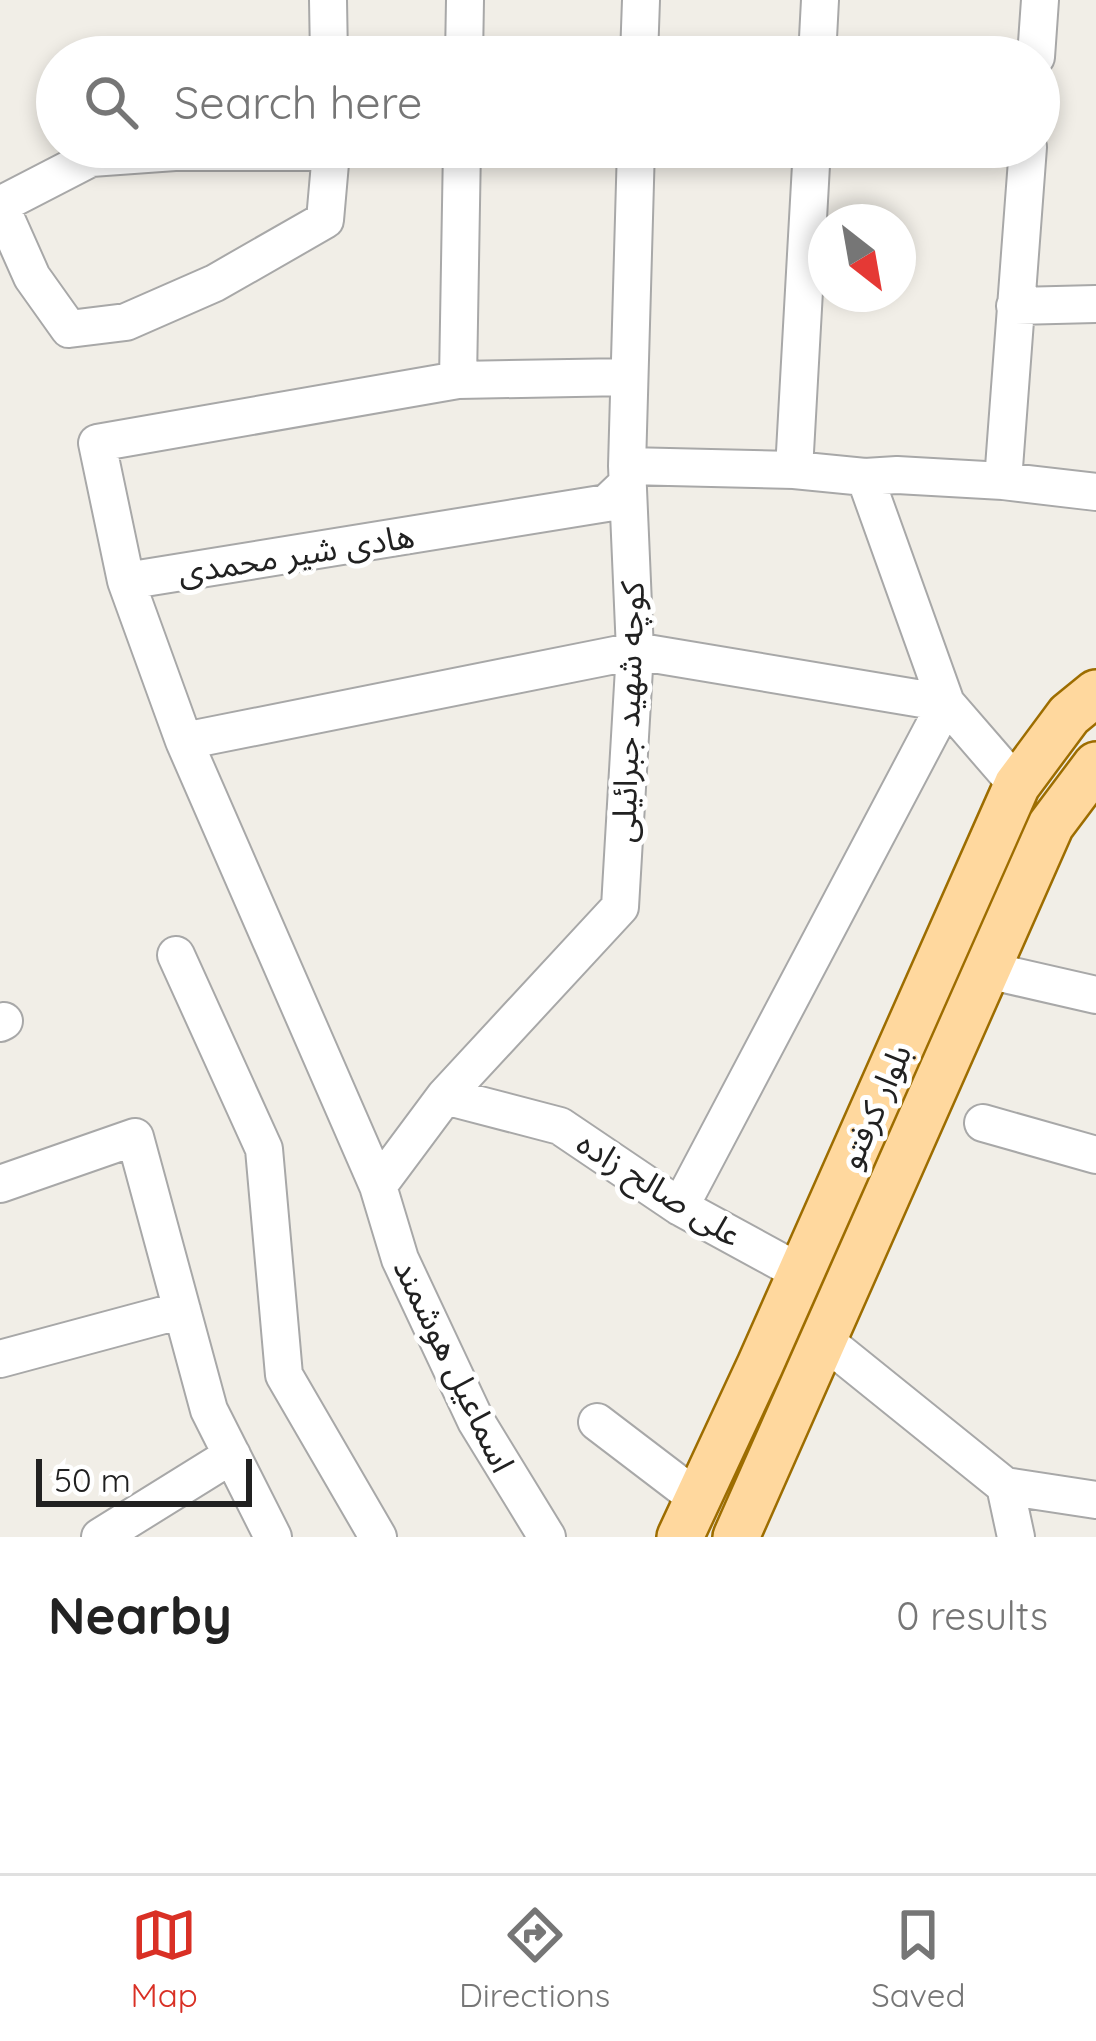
<!DOCTYPE html>
<meta charset="utf-8">
<style>
:root{--surface:#fff;--page:#f2f2f2;--text:#222;--muted:#767676;--line:#e0e0e0;--accent:#d93025}
body{margin:0;font-family:Quicksand,"Noto Sans Arabic",sans-serif;background:var(--page);color:var(--text)}
.compass{position:absolute;left:808px;top:204px;width:108px;height:108px;border-radius:50%;background:var(--surface);box-shadow:0 6px 18px #0003;rotate:149deg}
.scale{position:absolute;left:36px;bottom:30px;width:216px;box-sizing:border-box;padding-left:12px;border:6px solid #212121;border-top:0;font-size:33px;line-height:42px;white-space:nowrap;color:#212121;-webkit-text-stroke:9px #fff;paint-order:stroke}
.list{margin:0;padding:0;list-style:none}
h2{display:flex;justify-content:space-between;align-items:center;height:156px;margin:0;padding:0 48px;font-size:51px}
h2 small{font-size:39px;font-weight:400;color:var(--muted)}
.icon{flex:none;width:66px;height:66px;fill:none;stroke:currentColor;stroke-width:2;stroke-linecap:round;stroke-linejoin:round}
.map{position:relative;flex:none;width:1096px;height:1537px;overflow:hidden}
.search{position:absolute;background:var(--surface);box-shadow:0 6px 18px #0003;left:36px;right:36px;top:36px;height:132px;display:flex;align-items:center;gap:30px;box-sizing:border-box;padding:0 42px;border-radius:66px;color:var(--muted);font-size:45px}
.sheet{height:336px;background:var(--surface)}
nav{display:flex;justify-content:space-around;align-items:center;box-sizing:border-box;height:168px;border-top:3px solid var(--line);background:var(--surface);font-size:33px;color:var(--muted)}
nav a{display:grid;justify-items:center;gap:6px}
nav .on{color:var(--accent)}
.map>svg:first-child{display:block}
.lines{fill:none;stroke-linecap:round;stroke-linejoin:round}
.minor-casing{stroke:#a8a8a8;stroke-width:40}
.major-casing{stroke:#9d6d00;stroke-width:50}
.minor{stroke:#fff;stroke-width:36}
.major{stroke:#ffd89e;stroke-width:45}
.labels{text-anchor:middle;dominant-baseline:central;stroke-width:10;stroke-linejoin:round;paint-order:stroke}
.street-label{font-size:33px;fill:#212121;stroke:#fff}
</style>
<div class="map">
<svg width="1096" height="1537" viewBox="0 0 1096 1537">
<rect width="100%" height="100%" fill="#f1eee7"/>
<g class="lines">
<g class="minor-casing">
<path id="minor" d="M328 0 329 57
M464 57 465 0
M639 57 641 0
M817 57 820 0
M1036 57 1040 0
M175 152H331L325 220 215 283 126 322 69 329 32 277 0 205 91 158Z
M1015 306 1096 304
M458 380 629 377
M627 466 794 470 865 477 897 475 1003 481 1096 492
M794 470 812 147
M865 477 946 703 1017 785
M1003 481 1028 147
M126 581 97 443 458 380 462 147
M184 741 126 581 607 503 628 483
M176 955 264 1149 284 1375 378 1537
M987 970 1096 995
M0 1023 4 1021
M445 1096 560 1126 680 1207 801 1273
M983 1123 1096 1155
M0 1184 135 1137 209 1410 273 1537
M378 1186 445 1096 620 907 635 651 627 466 636 147
M824 1340 1005 1486
M0 1359 182 1310
M597 1422 698 1499
M1005 1486 1096 1500
M1005 1486 1016 1537
M100 1537 232 1455
M547 1537 476 1421 400 1259 378 1186 184 741 635 651 946 703 680 1207"/>
</g>
<g class="major-casing">
<path id="major" d="M680 1537 760 1365 1017 785 1069 715 1096 693
M736 1537 1051 825 1096 765"/>
</g>
<use href="#minor" class="minor"/>
<use href="#major" class="major"/>
</g>
<g class="labels">
<g class="street-label">
<text transform="translate(296 553) rotate(-9)">هادی شیر محمدی</text>
<text transform="translate(627 712) rotate(-88)">کوچه شهید جبرائیلی</text>
<text transform="translate(874 1106) rotate(-66)">بلوار کرفتو</text>
<text transform="translate(660 1188) rotate(32)">علی صالح زاده</text>
<text transform="translate(455 1365) rotate(64)">اسماعیل هوشمند</text>
</g>
</g>
</svg>
<svg class="compass" viewBox="-18 -18 36 36"><path d="M0-13l5 13h-10z" fill="#e53935"/><path d="M0 13l5-13h-10z" fill="#767676"/></svg>
<div class="scale">50 m</div>
<div class="search"><svg class="icon" aria-label="search" viewBox="0 0 24 24"><circle cx="10" cy="10" r="6"/><path d="M15 15l6 6"/></svg>Search here</div>
</div>
<section class="sheet">
<h2>Nearby<small>0 results</small></h2>
<ul class="list">
</ul>
</section>
<nav>
<a class="on"><svg class="icon" aria-label="map" viewBox="0 0 24 24"><path d="M3 6l6-2 6 2 6-2v14l-6 2-6-2-6 2zM9 4v14M15 6v14"/></svg>Map</a>
<a><svg class="icon" aria-label="directions" viewBox="0 0 24 24"><path d="M12 3l9 9-9 9-9-9zM9 14v-3h6M13 9l2 2-2 2"/></svg>Directions</a>
<a><svg class="icon" aria-label="saved" viewBox="0 0 24 24"><path d="M7 4h10v16l-5-4-5 4z"/></svg>Saved</a>
</nav>
